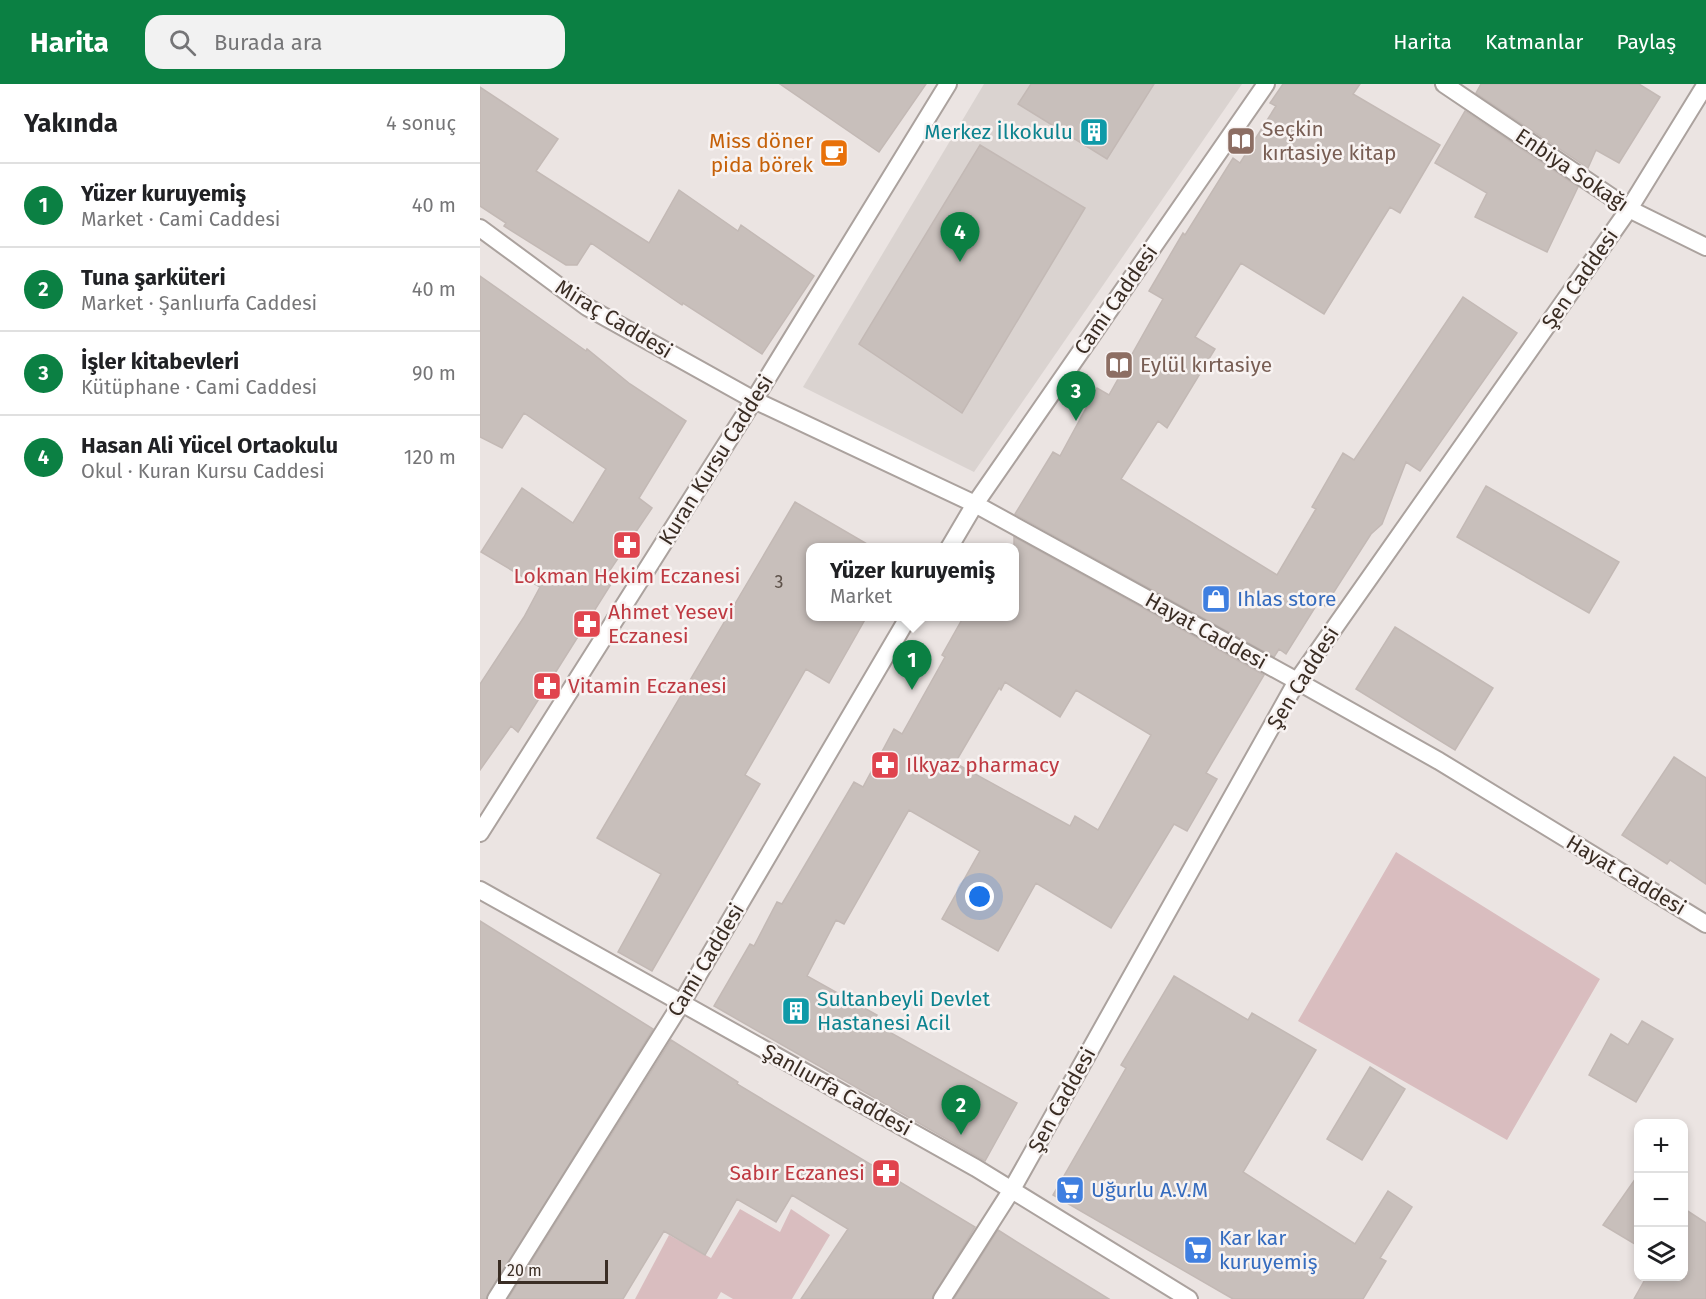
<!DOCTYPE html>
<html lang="tr">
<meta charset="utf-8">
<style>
:root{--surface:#fff;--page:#f2f2f2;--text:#202124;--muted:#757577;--line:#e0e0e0;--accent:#0b8043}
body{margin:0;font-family:"Fira Sans",sans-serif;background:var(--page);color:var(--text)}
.controls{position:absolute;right:18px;bottom:18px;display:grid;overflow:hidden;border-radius:12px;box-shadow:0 3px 9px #0003}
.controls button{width:54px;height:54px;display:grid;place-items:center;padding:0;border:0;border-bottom:2px solid var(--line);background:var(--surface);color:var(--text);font:30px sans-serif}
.scale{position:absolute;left:18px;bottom:15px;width:110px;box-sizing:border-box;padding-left:6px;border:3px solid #3a2d24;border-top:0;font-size:16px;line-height:21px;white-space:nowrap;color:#3a2d24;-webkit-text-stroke:4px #f8f3f2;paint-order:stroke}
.you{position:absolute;left:500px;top:813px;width:21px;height:21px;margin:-15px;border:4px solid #fff;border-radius:50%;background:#1a73e8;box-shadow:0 0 0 9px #1a73e833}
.badge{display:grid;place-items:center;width:39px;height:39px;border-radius:50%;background:var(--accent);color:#fff;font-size:20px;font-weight:700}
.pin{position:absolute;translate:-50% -50px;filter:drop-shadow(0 2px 3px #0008)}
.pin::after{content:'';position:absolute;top:32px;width:21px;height:18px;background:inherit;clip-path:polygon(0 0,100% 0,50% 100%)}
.popup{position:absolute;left:326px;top:459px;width:213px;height:78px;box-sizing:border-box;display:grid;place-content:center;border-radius:12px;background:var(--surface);filter:drop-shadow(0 2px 4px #0005);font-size:20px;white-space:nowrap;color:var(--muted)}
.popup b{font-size:22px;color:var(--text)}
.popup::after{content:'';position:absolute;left:50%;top:100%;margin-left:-12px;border:12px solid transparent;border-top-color:var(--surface)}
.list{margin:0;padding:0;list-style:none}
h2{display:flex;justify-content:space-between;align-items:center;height:78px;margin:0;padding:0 24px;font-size:26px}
h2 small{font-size:20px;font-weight:400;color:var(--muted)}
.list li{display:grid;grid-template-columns:39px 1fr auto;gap:18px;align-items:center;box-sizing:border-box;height:84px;padding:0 24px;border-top:2px solid var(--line)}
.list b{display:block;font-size:22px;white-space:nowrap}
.list p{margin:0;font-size:20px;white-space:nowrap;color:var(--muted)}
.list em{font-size:20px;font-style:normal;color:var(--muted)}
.icon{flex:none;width:33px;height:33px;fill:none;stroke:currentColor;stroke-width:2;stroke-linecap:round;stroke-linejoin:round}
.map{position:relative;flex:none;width:1226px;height:1215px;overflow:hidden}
header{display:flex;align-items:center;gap:36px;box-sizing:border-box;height:84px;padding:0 30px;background:var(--accent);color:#fff}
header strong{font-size:28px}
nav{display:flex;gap:33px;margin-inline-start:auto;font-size:21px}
.search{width:420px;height:54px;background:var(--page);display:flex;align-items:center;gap:15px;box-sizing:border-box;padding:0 21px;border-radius:18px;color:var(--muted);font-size:22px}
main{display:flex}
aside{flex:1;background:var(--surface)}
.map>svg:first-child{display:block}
.built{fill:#dad3d0}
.green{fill:#d9bdbf}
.building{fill:#c8bfbb;stroke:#c3b9b5;stroke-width:1.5;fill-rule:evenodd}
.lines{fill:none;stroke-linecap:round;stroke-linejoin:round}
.minor-casing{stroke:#aba29e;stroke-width:20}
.tertiary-casing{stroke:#aba29e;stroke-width:20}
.minor{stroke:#fff;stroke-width:16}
.tertiary{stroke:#fff;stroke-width:16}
.labels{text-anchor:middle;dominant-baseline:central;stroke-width:5;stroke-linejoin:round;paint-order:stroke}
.number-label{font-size:18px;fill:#5e524a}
.education-label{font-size:21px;fill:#785e54;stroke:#f8f3f2;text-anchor:start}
.culture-label{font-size:21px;fill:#0d838f;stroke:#f8f3f2;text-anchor:end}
.food-label{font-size:21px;fill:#c56008;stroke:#f8f3f2;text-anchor:end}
.street-label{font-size:21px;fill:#3a2d24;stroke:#f8f3f2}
.health-label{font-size:21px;fill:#be3a42;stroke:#f8f3f2;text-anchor:start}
.shop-label{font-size:21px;fill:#366cbe;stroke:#f8f3f2;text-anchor:start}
</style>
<header>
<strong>Harita</strong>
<div class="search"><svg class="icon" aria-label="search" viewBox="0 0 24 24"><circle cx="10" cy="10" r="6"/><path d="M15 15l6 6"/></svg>Burada ara</div>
<nav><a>Harita</a><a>Katmanlar</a><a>Paylaş</a></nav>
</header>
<main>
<aside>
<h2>Yakında<small>4 sonuç</small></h2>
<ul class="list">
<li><span class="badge">1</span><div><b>Yüzer kuruyemiş</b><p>Market · Cami Caddesi</p></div><em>40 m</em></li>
<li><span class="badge">2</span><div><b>Tuna şarküteri</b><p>Market · Şanlıurfa Caddesi</p></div><em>40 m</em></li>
<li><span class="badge">3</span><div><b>İşler kitabevleri</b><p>Kütüphane · Cami Caddesi</p></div><em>90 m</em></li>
<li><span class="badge">4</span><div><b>Hasan Ali Yücel Ortaokulu</b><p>Okul · Kuran Kursu Caddesi</p></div><em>120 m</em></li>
</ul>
</aside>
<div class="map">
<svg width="1226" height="1215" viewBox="0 0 1226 1215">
<rect width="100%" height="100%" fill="#ebe4e2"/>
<path class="built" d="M504 0H762L494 388 323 303Z"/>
<path class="green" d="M916 768 1120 895 1027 1056 818 937Z
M260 1125 300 1148 311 1125 350 1151 312 1215H253L241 1208 237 1215H155L189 1151 231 1174Z"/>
<path class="building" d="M300 0H446L399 68Z
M551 0H674L627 75 538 20Z
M803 0H880L873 10 960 61 920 129 910 123 844 230 761 179 715 253 735 265 687 344 678 337 641 395 797 491 836 425 832 423 863 369 874 376 983 213 1037 249 940 387 926 378 902 440 891 450 845 522 839 517 806 570 799 565 794 573 535 430 573 368 580 372 617 304 629 311 683 215 669 207 703 149 705 151 753 74 760 79 796 22 790 19Z
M1001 0H1159L1180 13 1139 79 1116 66 1108 84 996 9Z
M0 3 78 55 56 87 169 159 199 106 258 147 261 141 334 192 282 270 203 219 202 221 111 159 97 181H86L24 142 26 139 0 122Z
M985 27 1098 103 1067 168 995 133 1007 109 955 79Z
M500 61 605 124 482 329 379 260Z
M0 192 106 267 107 265 150 300 206 337 159 414 172 424 126 492 133 497 38 648 31 642 0 686V600L44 533 60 503 1 468 42 404 93 439 126 385 44 329 22 364 0 353Z
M1006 402 1139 478 1109 529 977 453Z
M315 418 394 464H330V532H387L349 599 326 585 265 691 280 700 172 887 138 868 181 790 117 754Z
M534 453 784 591 726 689 737 695 707 747 694 740 631 844 556 799 518 867 462 835 500 767 429 726 364 840 356 836 327 892 397 931 393 939 537 1019 505 1077 234 922 270 860 274 862 297 818 302 820 374 698 383 703 414 645 422 650 465 573 462 571 484 532H534ZM525 598 580 633 596 606 671 651 618 746 595 732 590 742 475 679 519 604 521 606Z
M915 543 1013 604 975 666 876 605Z
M1194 673 1226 694V800L1190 776 1187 780 1142 751Z
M0 837 173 945 6 1215H0Z
M694 892 768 936 772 929 836 966 763 1088 875 1160 908 1107 932 1123 900 1174 906 1177 883 1215H753L573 1111 646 984 641 981Z
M1162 937 1193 955 1156 1018 1109 991 1131 950 1148 961Z
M191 956 258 998 257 1000 495 1143 452 1215H321L368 1145 312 1111 296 1138 257 1115 225 1171 184 1147 143 1215H28Z
M890 983 925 1005 882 1076 847 1055Z
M1156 1094 1158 1095V1162L1123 1141Z
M1203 1124 1226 1139V1215H1154L1167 1192H1203Z
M518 1146 585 1188 629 1215H474Z"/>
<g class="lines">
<g class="minor-casing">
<path id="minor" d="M964 0 1149 125 1226 163
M0 144 107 223 274 316 495 420 817 597 959 677 1226 840
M469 464 495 420 786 0
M16 1215 201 920 429 532
M462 1215 531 1107 817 597 1149 125 1226 0"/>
</g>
<g class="tertiary-casing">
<path id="tertiary" d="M0 749 274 316 468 0
M0 806 496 1084 709 1215"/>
</g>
<use href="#minor" class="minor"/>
<use href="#tertiary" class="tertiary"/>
</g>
<defs>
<g id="building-square" transform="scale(1.5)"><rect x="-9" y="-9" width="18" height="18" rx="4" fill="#0f9aa8" stroke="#f8f3f2"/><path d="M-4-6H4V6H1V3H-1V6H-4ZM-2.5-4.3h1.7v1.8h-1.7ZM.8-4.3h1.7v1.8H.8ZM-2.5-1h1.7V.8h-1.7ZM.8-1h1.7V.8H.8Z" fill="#fff"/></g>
<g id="library-square" transform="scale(1.5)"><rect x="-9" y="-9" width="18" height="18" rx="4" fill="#8d6e63" stroke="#f8f3f2"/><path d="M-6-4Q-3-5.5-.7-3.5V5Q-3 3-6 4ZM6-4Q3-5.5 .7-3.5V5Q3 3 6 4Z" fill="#fff"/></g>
<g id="cafe-square" transform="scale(1.5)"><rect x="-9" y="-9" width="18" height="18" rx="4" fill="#e8710a" stroke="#f8f3f2"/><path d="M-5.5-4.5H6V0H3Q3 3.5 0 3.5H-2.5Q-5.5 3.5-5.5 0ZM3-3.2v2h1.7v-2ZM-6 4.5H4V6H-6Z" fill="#fff"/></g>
<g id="pharmacy-square" transform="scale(1.5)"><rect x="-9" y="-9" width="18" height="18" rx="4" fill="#e0444e" stroke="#f8f3f2"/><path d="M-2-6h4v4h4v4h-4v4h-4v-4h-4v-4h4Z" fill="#fff"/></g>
<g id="shop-square" transform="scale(1.5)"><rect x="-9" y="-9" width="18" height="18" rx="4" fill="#3f7fe0" stroke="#f8f3f2"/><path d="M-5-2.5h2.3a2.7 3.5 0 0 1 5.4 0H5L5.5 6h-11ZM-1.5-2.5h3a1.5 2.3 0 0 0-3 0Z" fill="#fff"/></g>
<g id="supermarket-square" transform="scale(1.5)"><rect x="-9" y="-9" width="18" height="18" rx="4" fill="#3f7fe0" stroke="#f8f3f2"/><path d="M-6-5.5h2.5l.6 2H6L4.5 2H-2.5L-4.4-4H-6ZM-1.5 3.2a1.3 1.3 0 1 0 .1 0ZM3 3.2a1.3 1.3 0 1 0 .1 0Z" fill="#fff"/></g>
</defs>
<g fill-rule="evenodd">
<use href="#building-square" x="614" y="48"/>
<use href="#library-square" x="761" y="57"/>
<use href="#cafe-square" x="354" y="69"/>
<use href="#library-square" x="639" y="281"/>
<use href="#pharmacy-square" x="147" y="461"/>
<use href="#shop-square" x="736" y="515"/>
<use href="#pharmacy-square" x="107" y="540"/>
<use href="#pharmacy-square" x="67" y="602"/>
<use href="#pharmacy-square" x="405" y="681"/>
<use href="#building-square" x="316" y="927"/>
<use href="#pharmacy-square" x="406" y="1089"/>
<use href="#supermarket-square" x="590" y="1106"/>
<use href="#supermarket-square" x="718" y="1166"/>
</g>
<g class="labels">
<g class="number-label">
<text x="299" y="498">3</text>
</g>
<g class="education-label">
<text x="782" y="45">Seçkin<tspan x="782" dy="24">kırtasiye kitap</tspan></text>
<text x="660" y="281">Eylül kırtasiye</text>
</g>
<g class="culture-label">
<text x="593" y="48">Merkez İlkokulu</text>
<text x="337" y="915" text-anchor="start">Sultanbeyli Devlet<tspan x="337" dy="24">Hastanesi Acil</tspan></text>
</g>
<g class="food-label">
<text x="333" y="57">Miss döner<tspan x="333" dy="24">pida börek</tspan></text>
</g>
<g class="street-label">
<text transform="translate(1092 86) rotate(34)">Enbiya Sokağı</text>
<text transform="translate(1100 195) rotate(-55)">Şen Caddesi</text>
<text transform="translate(636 216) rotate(-55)">Cami Caddesi</text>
<text transform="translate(134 235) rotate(31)">Miraç Caddesi</text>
<text transform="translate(236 376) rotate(-58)">Kuran Kursu Caddesi</text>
<text transform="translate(726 547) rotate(29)">Hayat Caddesi</text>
<text transform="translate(823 594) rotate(-58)">Şen Caddesi</text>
<text transform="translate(1146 791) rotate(31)">Hayat Caddesi</text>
<text transform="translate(226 876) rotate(-59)">Cami Caddesi</text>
<text transform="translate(357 1006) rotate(29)">Şanlıurfa Caddesi</text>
<text transform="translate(582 1016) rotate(-61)">Şen Caddesi</text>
</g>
<g class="health-label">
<text x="147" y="492" text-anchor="middle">Lokman Hekim Eczanesi</text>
<text x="128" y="528">Ahmet Yesevi<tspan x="128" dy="24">Eczanesi</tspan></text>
<text x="88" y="602">Vitamin Eczanesi</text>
<text x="426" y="681">Ilkyaz pharmacy</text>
<text x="385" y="1089" text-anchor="end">Sabır Eczanesi</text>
</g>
<g class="shop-label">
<text x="757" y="515">Ihlas store</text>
<text x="611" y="1106">Uğurlu A.V.M</text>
<text x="739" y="1154">Kar kar<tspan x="739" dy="24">kuruyemiş</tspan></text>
</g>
</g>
</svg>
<div class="controls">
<button>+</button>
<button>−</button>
<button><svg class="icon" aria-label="layers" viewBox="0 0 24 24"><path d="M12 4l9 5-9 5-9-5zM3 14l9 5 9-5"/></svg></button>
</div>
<div class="scale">20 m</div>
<div class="you"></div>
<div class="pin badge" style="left:432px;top:606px">1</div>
<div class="popup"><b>Yüzer kuruyemiş</b>Market</div>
<div class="pin badge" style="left:481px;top:1051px">2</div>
<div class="pin badge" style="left:596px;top:337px">3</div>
<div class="pin badge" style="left:480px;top:178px">4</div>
</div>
</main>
